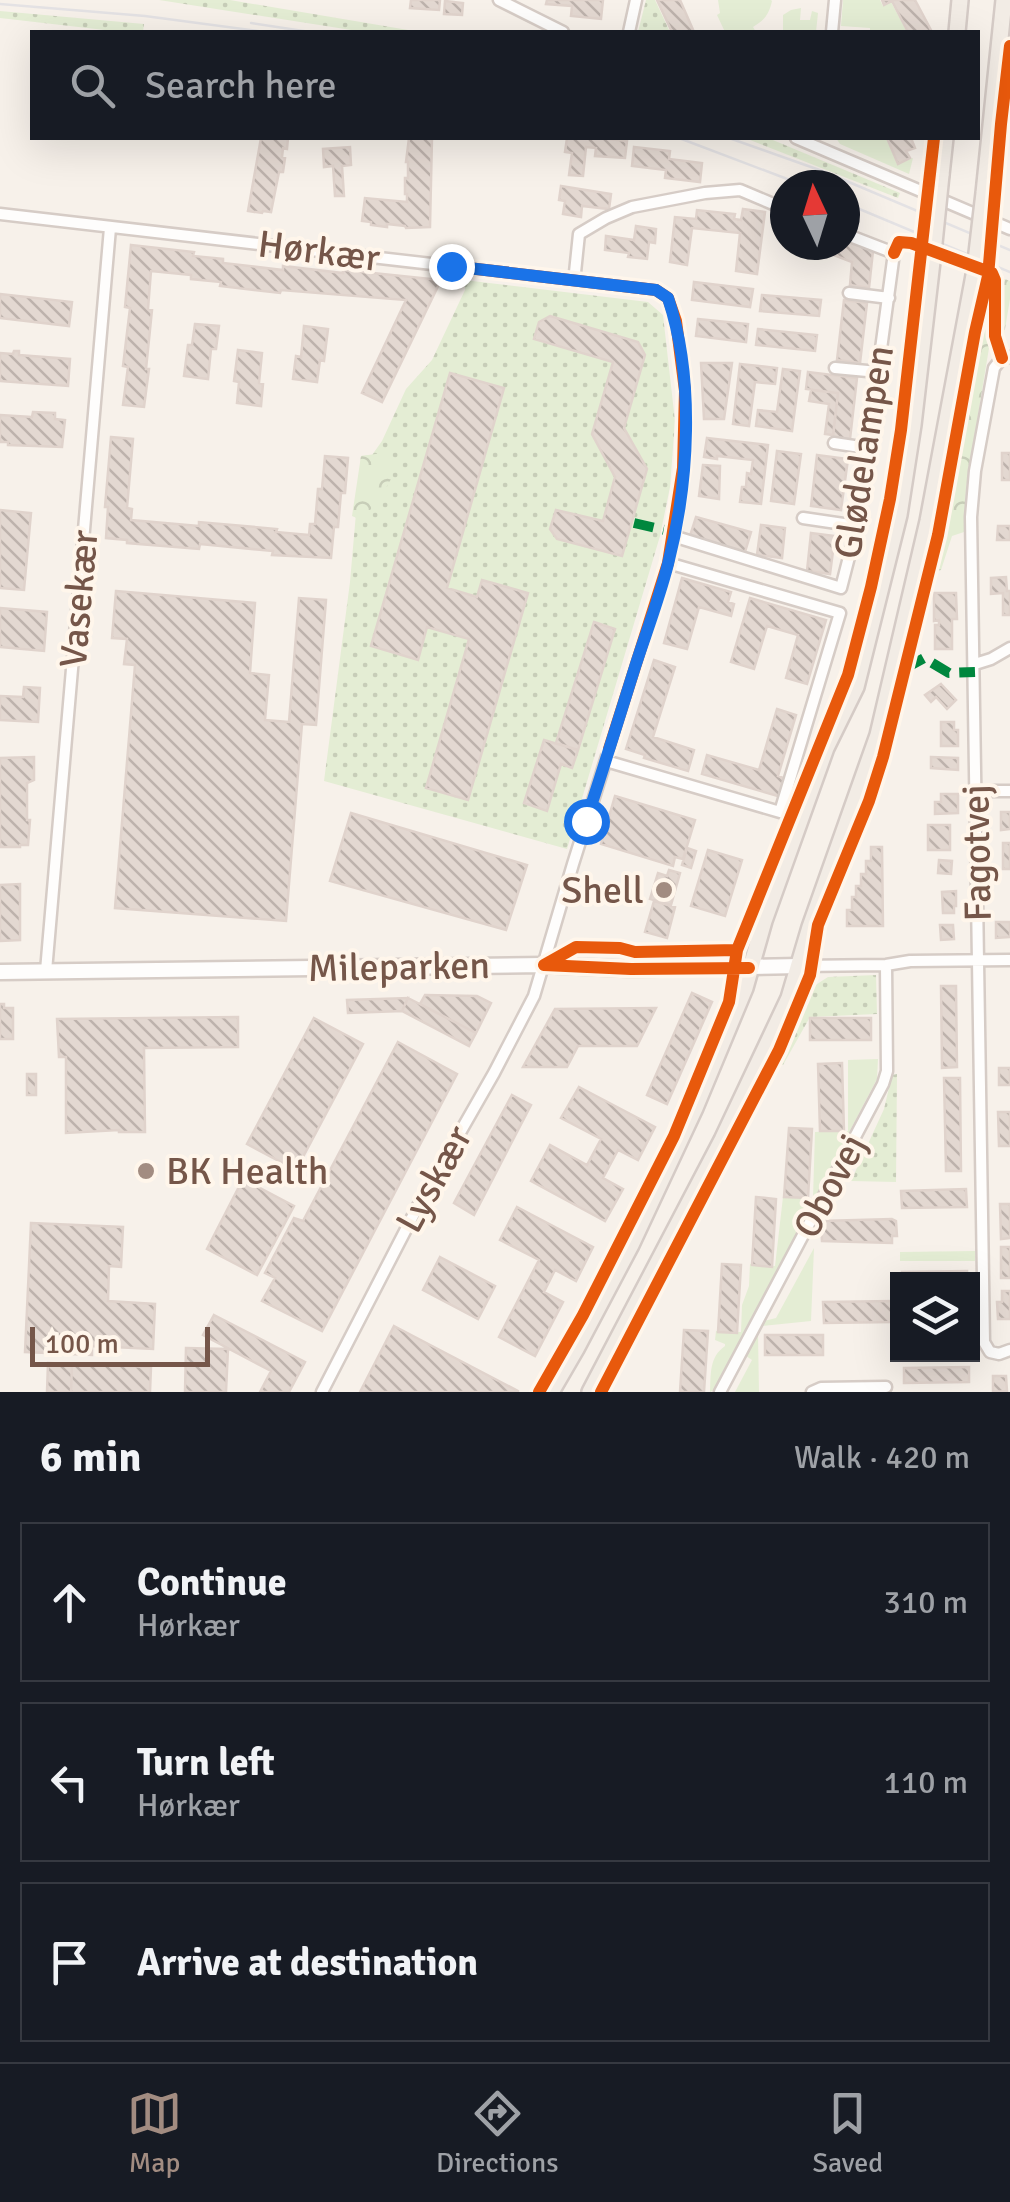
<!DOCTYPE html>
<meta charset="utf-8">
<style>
:root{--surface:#171b24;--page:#20242c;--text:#f1f3f6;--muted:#9ea1a6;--line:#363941;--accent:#a28c81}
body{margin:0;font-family:Signika,sans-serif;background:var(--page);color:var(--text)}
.controls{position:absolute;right:30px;bottom:30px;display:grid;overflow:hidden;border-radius:0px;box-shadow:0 10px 40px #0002}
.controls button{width:90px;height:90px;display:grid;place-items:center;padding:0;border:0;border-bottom:2px solid var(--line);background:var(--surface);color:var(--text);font:50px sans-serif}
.compass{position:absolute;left:770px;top:170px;width:90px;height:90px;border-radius:50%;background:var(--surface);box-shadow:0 10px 40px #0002;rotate:356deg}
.scale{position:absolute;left:30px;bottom:25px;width:180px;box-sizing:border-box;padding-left:10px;border:5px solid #755649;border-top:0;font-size:28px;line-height:35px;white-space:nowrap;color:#755649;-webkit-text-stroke:8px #fff6eb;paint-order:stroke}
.stop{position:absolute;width:30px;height:30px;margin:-22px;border:8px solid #1a73e8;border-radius:50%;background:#fff}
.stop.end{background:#1a73e8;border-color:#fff;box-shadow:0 2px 10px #0008}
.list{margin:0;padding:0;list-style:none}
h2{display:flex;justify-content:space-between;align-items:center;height:130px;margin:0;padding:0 40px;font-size:42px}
h2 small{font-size:32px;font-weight:400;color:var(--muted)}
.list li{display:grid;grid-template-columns:65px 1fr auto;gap:30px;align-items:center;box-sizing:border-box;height:160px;margin:0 20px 20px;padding:0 20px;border:2px solid var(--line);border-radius:0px}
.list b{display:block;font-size:38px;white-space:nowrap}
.list p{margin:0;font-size:32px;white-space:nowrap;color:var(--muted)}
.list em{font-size:32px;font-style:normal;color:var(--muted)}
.icon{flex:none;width:55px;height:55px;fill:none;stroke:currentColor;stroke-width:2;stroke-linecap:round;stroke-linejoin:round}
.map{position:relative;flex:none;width:1010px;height:1392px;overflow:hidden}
.search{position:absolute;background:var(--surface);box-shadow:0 10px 40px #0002;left:30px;right:30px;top:30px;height:110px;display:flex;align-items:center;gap:25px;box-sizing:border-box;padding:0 35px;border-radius:0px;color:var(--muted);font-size:38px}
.sheet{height:670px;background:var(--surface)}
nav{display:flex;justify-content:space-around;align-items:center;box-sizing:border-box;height:140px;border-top:2px solid var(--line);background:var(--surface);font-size:28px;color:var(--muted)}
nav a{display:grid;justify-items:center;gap:5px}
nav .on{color:var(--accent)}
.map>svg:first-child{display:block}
.grass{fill:url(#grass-dots)}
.forest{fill:url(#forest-crowns)}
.park{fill:#e4edd4}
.building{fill:url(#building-back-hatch);stroke:#e0d3cc;stroke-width:2.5}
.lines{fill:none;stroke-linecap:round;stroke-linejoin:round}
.street-casing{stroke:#d6ccc6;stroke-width:15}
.secondary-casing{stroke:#d6ccc6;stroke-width:19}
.primary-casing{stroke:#d5cbc6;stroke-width:20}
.street{stroke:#fefdfc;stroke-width:10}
.secondary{stroke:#fefdfc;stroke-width:14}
.primary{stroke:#f2ece5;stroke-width:15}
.tram{stroke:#e4e2e4;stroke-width:2.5}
.primary-bridge-casing{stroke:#d5cbc6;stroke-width:20;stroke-linecap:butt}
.primary-bridge{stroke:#f2ece5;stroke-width:15}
.quiet{stroke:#00873e;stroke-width:10;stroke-dasharray:20 10;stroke-linecap:butt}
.cycleway-casing{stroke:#fff6eb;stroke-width:19}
.cycleway{stroke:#e8590c;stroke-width:12}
.route{stroke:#1a73e8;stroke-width:12}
.poi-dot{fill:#a28c81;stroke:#fff6eb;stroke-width:4}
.labels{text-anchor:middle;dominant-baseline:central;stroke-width:8;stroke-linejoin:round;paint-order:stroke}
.street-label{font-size:38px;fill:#755649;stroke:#fff6eb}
.poi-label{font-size:38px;fill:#755649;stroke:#fff6eb;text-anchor:end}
</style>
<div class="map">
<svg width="1010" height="1392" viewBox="0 0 1010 1392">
<defs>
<pattern id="grass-dots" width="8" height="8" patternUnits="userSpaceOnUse" patternTransform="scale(2.5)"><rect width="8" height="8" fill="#e4edd4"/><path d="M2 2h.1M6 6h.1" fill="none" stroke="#c7cdb8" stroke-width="1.8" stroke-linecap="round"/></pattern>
<pattern id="forest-crowns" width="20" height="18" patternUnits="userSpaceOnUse" patternTransform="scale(2.5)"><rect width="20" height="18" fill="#e4edd4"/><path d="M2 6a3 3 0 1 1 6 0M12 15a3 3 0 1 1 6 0" fill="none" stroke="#c7cdb8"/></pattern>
<pattern id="building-back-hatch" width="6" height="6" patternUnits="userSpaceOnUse" patternTransform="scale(2.5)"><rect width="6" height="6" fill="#e3d8d1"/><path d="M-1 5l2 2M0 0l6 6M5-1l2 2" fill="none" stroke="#bdb2ac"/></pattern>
</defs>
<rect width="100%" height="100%" fill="#f7f1ea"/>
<path class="grass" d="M159 0H230L420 32H364Z
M646 0H655L670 32H638Z
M0 11 144 24 143 32H122L0 18Z
M745 138H768L900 193 898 198Z
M464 280 648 302 663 315 675 421 670 487 660 536 567 849 324 781 350 582 361 456 372 455 382 441 406 389 432 360 465 290Z
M876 975 877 1014 810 1017 783 1065 775 1063 814 986 828 977Z
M897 1074 896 1182 851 1181 884 1109 892 1075Z"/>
<path class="forest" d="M994 275 1010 281V299L1003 341 990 342 966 488 964 532 952 536 941 570 936 571 964 440 982 329Z
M390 452 391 479 380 499 361 520 352 516 361 456Z"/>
<path class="park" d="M718 0H771L772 1C769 14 765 20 753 27L756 32H725L717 15 720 13Z
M843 0H880L883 6 891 2 907 32H870V28L841 26Z
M801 8 800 20H810L812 11 818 13 816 32H783V15L791 10Z
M836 138H886L897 164 913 158 909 174 840 144Z
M878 1059 877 1079 714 1390 710 1392C711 1374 709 1357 725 1346V1344L715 1340 716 1331 741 1332 742 1305 749 1286 750 1264 775 1266 783 1197 813 1198 815 1132 848 1131V1060Z
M814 1248 811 1321 762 1326 764 1321 776 1318Z
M975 1251V1261H900V1252Z
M758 1334 759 1392H735L752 1360 746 1356Z"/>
<path class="building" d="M411 0H440L439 10 410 8Z
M547 0H603L601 19 571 16 572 6 546 4Z
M657 0H680L694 32H672Z
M882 0H915L932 32H908L892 1 884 5Z
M445 1 463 3 462 15 444 14Z
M261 138H288L287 149 283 148 282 157 285 158 283 172H279L271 212 263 211 262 213 248 211Z
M409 138H432L430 227 406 228 405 226 387 224V227L371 225V222L362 221 365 198 407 202V194H405V178H408V162H406Z
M567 138H599L627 141 625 158 595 156 596 148 586 147 583 176 569 175 572 153 565 152Z
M887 138H911L915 148 906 151 910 158 898 164Z
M350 147 351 165 342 166 344 196H335L333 166 324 167 323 149Z
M634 147 670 151 669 159 702 163 700 182 665 178 666 170 632 166Z
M561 186 611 194 609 209 582 206 581 217 563 214 565 201 559 200Z
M743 209 765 212 757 274 736 271 740 233 692 228 687 265 670 262 675 217 696 219 697 210 735 214 734 219 741 220Z
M636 226 656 229 655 243 649 242 647 259 628 257 629 253 605 250 606 236 634 240Z
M845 240 873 251 869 288 850 285 852 262 810 246 845 245Z
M131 245 194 252 193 256 223 259V263L283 270V266L343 273V270L441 280 382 402 362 393 406 300 281 290 280 293 220 286 221 282 191 279V275L151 271 148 309 152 310 146 369H149L144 407 123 405 128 367 123 366 130 308 125 307Z
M694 282 753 289 750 307 692 300Z
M0 294 72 302 69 326 0 318Z
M762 295 821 300 819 316 760 311Z
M844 300 867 303 860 363 837 360Z
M550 316 638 342 645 355 624 428 647 469 622 556 557 539 550 529 556 510 603 521 615 477 592 434 613 362 534 339 539 322Z
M698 319 748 324 746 342 696 336Z
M195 324 219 326 216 349H211L208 379 184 376 188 345H192Z
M304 326 328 329 324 361 320 360 317 382 293 379 296 356 301 357Z
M758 329 817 335 815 351 756 345Z
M238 350 262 353 259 383 263 384 261 406 237 403 239 382 234 381Z
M14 351H19V355L70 359 68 386 0 381V353L13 354Z
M701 363H732L724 419H704Z
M740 364 777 368 775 384 755 382 749 426 733 424Z
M783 369 800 371 792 431 756 426 758 410 777 412Z
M808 372 857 378 850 439 833 437 838 393 806 389Z
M450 373 504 388 447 588 477 597 482 580 528 593 468 800 426 788 469 639 427 627 418 660 371 646Z
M811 390 838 393 833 435 825 434 829 404 809 401Z
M33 412 55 413V419L65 420 62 447 8 445V442H0V415L32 417Z
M111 437 133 439 127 508 132 509 131 520 199 526V522L277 529 276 532 309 535 310 524H315L318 489H322L325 456 348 458 345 493H341L338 527H334L331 558 272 555 273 551 200 544 199 549 127 543V540L106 538 108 507H105Z
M707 438 768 445 761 504 740 502 742 487H746L747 473 751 474 753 460 717 456V459L704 457Z
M777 451 801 454 794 504 771 501Z
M1002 453H1010V480H1002Z
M817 455 848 459 841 510 811 506Z
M703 465 720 466 719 499 699 496Z
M0 510 31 513 24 590 0 588Z
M696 517 751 532 745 552 690 536Z
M761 525 785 528 782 558 757 555Z
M998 526H1010V540H997Z
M811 533 835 536 830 574 807 571Z
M1006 577 1007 591H1010V615H1003V593L991 594V578Z
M682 578 731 592 728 602 734 604 731 616 699 607 687 649 664 643Z
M116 591 255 603 250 673 269 675 265 720 289 722 299 598 326 600 316 725 302 724 286 921 115 908 135 665 124 664 127 639 112 638Z
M934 593H956L957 619H952V649H935V625H939V620L934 621Z
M750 598 826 620 807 684 786 678 798 635 767 626 754 669 731 662Z
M0 608 47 612 44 651 0 647Z
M594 622 615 629 578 750 556 743Z
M654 660 675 667 653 737 694 750 688 771 644 758 645 755 626 749Z
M941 684 956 700 947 709 936 697 931 702 925 695Z
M24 687 40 688 38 722 0 720V696L23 697Z
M777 709 796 715 778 776 786 779 781 797 702 774 707 755 759 770Z
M941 722H954V730H958V746H941Z
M544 740 578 750 572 768 561 764 547 811 524 803Z
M34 757V780L27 783V820H30L28 845H20V847H0V758Z
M931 757 958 758V770L931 768Z
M941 794H958V813L935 814V802H941Z
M615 796 695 820 683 859 675 857 673 866 601 844Z
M1001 812H1010V829L1001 830Z
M351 813 527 865 506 930 330 881Z
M928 825H950V850H928Z
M1003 843H1010V869H1003Z
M871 847H882L883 926H847V910H852V897H856V886H861V874H866V861H871Z
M687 848 696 851 691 868 682 865Z
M708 850 742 860 725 916 691 906Z
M939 860 952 861 951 874 938 873Z
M669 870 680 873 671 905 650 899 658 873 667 876Z
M20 884V940L0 941V885Z
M956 891V906H954V913H943L942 892Z
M654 901 675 907 667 938 645 932Z
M996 922H1010V937L996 938Z
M940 925H953L954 939 941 940Z
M941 986H956L957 1067 942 1068Z
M692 993 712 1002 667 1104 647 1095Z
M425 995 477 996 491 1003 476 1033 420 1004Z
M408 998 402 1011 348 1013 347 1000Z
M408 998 476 1033 469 1046 402 1011Z
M0 1004H4V1008H13V1039H0Z
M656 1008 637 1046H578L567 1067H523L555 1009Z
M238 1017V1047L144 1048 145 1132H119V1130L66 1133V1057H59L57 1019Z
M314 1018 363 1044 296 1170 247 1144Z
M810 1018H871V1040H810Z
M398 1042 457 1074 322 1331 262 1301 275 1278 265 1273 294 1218 303 1221Z
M842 1063 844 1131H820L818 1064Z
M999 1068H1010V1085H999Z
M27 1074H36V1095H27Z
M944 1078H960L961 1171H946Z
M579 1087 655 1127 638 1160 618 1150 603 1178 623 1189 605 1221 531 1181 550 1145 587 1165 601 1139 561 1118Z
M512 1095 531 1105 474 1215 454 1203Z
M998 1112H1010V1146H999Z
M789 1128 812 1129 808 1198 784 1197Z
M243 1179 294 1206 257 1275 207 1249Z
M966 1189 967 1207 902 1208 901 1191Z
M756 1197 776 1199 772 1267 752 1265Z
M1000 1204H1010V1238L1001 1239Z
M517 1207 593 1247 576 1281 555 1270 544 1292 563 1302 535 1356 499 1337 539 1260 500 1240Z
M892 1219 896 1221 897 1236H892V1243L822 1241 821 1221Z
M31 1223 123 1227 121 1267 109 1266 108 1301 155 1304 153 1349 92 1346V1355L25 1352Z
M1001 1247H1010V1278H1001Z
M440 1257 495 1286 478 1319 423 1290Z
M722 1264 741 1265 737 1333 718 1332Z
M967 1271V1280H902V1272Z
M1002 1291H1010V1319H998L997 1302H1002Z
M893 1301V1322L824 1323 823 1302Z
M214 1315 305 1362 289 1392H260L271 1371 203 1335Z
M394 1326 518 1391V1392H360Z
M684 1330 708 1331 704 1392H680Z
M765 1335H823V1355H765Z
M186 1348 228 1349 226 1392H185Z
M48 1363 72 1364 71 1392H47Z
M72 1364 151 1367 150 1392H71Z
M969 1367V1382L904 1383V1368Z
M993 1376H1006L1007 1391 993 1392Z"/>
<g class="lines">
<g class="street-casing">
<path id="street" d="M499 0 563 32
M629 32 636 0
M832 32 835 0
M796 138 1010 229
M0 214 656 290 668 298 676 321 685 391 683 468 668 563 573 864 534 996 494 1073 418 1206 322 1392
M574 282 579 234 606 218 632 207 705 193 740 190 785 209
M849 293 889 298
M1010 357 1002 358 994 368 975 471 971 517 984 1342 990 1352 999 1354 1010 1350
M835 368 878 372
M834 443 867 448
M803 518 857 526
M673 536 841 588 857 526 894 253 845 234
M975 664 991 659 1010 648
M606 761 780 812 840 613 668 563
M976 791H1010
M799 966 886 965 910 961 1010 960
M46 971 110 228
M720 1392 883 1084 887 1071 886 965
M812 1392 821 1388 886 1387"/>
</g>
<g class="secondary-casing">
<path id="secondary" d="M0 972 544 965 631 969 799 966"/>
</g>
<g class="primary-casing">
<path id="primary" d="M957 32 960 0
M941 175 945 138
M984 193 1004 0
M551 1392 576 1349 631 1245 695 1108 745 988 764 921 826 748 856 687 899 515 913 425 933 253
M590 1392 722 1140 789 998 810 927 878 735 928 521 975 270"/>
</g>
<use href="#street" class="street"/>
<use href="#secondary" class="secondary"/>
<use href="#primary" class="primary"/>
<path class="tram" d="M0 4 145 16 265 32
M251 23 310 32
M679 138 803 185
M729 138 825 172 1010 250
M845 203 1010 272"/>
<g class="primary-bridge-casing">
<path id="primary-bridge" d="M933 253 941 175
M975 270 984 193"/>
</g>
<use href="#primary-bridge" class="primary-bridge"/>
<path class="quiet" d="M634 523 673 532
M906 668 924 658 949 673 975 672"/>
<g class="cycleway-casing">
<path id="cycleway" d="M894 253 899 242 911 243 992 273 995 280V336L1002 358
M451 266 656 290 668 298 676 321 685 391 683 468 668 563 609 749
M544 965 576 947 620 948 635 952 737 950 848 675 871 587 890 499 901 430 934 138
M544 965 631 969 749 968
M539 1392 583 1315 674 1136 729 1002 737 950
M601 1392 779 1050 810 975 818 925 869 801 883 757 938 535 975 332 988 276 1001 124 1010 46"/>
</g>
<use href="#cycleway" class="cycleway"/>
</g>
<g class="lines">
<path class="route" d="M451 266 656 290 668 298C695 379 689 482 668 564 659 599 646 633 635 667 619 718 603 770 586 821"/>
</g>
<g class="poi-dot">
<circle cx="664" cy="890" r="10"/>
<circle cx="146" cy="1171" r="10"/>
</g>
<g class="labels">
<g class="street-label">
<text transform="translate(319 251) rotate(7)">Hørkær</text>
<text transform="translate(864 452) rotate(-81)">Glødelampen</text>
<text transform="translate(79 599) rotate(-85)">Vasekær</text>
<text transform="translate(977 853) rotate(-91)">Fagotvej</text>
<text transform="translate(399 967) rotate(-1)">Mileparken</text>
<text transform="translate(434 1179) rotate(-61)">Lyskær</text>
<text transform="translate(830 1186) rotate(-62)">Obovej</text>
</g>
<g class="poi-label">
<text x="644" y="890">Shell</text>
<text x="166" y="1171" text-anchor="start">BK Health</text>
</g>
</g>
</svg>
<div class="controls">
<button><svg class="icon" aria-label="layers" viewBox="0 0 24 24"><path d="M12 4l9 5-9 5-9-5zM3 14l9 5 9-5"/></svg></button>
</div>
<svg class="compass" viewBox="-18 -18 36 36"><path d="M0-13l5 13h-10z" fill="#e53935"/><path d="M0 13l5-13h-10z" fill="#9ea1a6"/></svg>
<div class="scale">100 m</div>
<div class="stop" style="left:586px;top:821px"></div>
<div class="stop end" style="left:451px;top:266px"></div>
<div class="search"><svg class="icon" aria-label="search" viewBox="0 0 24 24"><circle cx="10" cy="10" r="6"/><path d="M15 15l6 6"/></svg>Search here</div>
</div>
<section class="sheet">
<h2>6 min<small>Walk · 420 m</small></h2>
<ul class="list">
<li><svg class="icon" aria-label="ahead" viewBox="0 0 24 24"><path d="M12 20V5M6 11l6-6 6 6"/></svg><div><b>Continue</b><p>Hørkær</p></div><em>310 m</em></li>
<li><svg class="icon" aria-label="left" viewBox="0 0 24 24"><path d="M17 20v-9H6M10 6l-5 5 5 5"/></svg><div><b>Turn left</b><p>Hørkær</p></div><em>110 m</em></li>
<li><svg class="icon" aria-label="arrive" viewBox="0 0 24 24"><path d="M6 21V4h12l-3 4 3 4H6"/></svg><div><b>Arrive at destination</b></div></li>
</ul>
</section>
<nav>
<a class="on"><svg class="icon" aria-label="map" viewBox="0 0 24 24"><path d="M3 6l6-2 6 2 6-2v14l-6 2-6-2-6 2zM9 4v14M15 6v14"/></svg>Map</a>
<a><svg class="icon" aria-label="directions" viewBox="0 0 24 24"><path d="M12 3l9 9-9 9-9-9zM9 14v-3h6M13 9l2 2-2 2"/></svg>Directions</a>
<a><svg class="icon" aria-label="saved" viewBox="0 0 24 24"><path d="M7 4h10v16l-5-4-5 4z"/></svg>Saved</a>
</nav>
